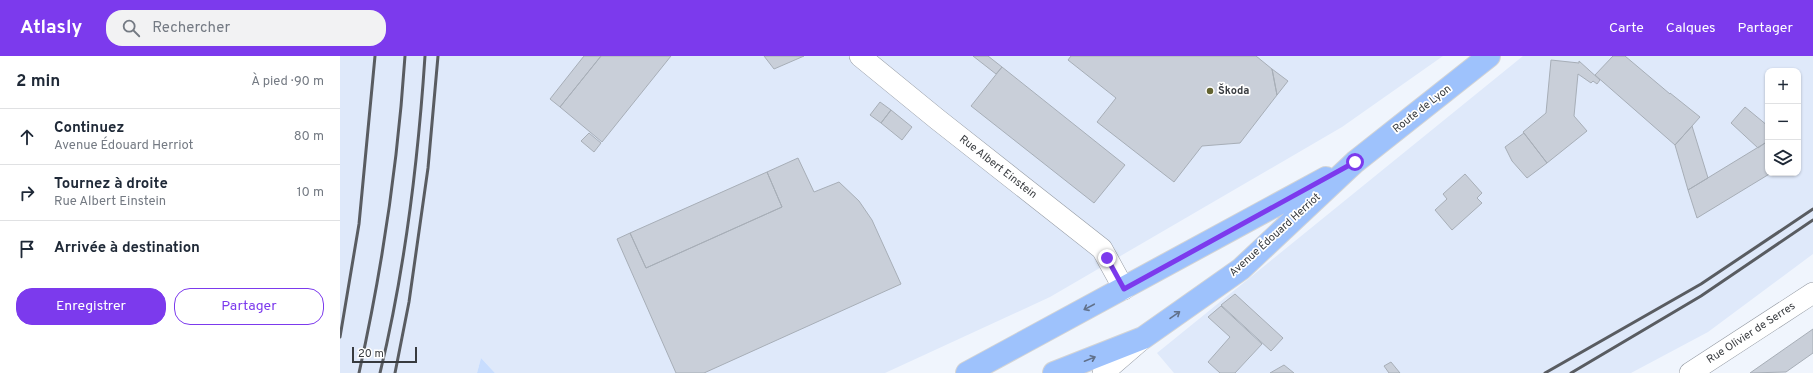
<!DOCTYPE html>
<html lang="fr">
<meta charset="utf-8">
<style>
:root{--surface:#fff;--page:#f2f2f3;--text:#1f2937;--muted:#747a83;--line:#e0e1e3;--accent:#7c3aed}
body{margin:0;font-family:Overpass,sans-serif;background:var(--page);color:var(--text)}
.controls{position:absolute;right:12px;top:12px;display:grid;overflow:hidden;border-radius:8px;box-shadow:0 1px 3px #0004}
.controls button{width:36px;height:36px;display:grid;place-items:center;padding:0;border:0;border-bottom:1px solid var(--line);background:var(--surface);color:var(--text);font:20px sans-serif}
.scale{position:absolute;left:12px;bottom:10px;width:65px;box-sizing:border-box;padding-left:4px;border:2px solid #383b3f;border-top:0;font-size:11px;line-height:14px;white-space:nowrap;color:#383b3f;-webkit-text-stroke:3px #fff;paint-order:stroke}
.stop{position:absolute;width:12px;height:12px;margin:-9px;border:3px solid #7c3aed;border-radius:50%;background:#fff}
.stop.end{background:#7c3aed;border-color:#fff;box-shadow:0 1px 4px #0008}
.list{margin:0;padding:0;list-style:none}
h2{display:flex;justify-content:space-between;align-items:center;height:52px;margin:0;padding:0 16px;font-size:17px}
h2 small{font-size:13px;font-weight:400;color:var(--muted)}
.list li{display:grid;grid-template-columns:26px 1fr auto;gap:12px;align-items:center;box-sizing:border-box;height:56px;padding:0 16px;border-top:1px solid var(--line)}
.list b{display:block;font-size:15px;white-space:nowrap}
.list p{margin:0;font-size:13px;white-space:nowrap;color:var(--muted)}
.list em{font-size:13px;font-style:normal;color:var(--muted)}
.actions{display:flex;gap:8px;padding:12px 16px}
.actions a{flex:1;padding:9px 0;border:1px solid var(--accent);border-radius:16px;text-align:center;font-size:14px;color:var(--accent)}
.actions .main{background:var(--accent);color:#fff}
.icon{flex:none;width:22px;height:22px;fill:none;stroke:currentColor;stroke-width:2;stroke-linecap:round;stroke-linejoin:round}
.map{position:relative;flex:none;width:1473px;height:317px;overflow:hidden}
header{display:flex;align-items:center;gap:24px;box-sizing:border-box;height:56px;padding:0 20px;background:var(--accent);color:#fff}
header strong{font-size:19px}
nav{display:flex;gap:22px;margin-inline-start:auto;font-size:14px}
.search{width:280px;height:36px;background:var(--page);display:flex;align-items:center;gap:10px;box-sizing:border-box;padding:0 14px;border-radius:16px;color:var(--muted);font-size:15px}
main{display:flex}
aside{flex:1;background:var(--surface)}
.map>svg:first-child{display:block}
.built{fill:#dfe9fa;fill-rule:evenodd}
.green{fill:#c8ddfe}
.building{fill:#c9cfd9;stroke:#a7aeb7}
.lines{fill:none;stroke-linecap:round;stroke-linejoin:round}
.minor-casing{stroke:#949aa3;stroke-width:22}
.major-casing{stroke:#d3d4d5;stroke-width:24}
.minor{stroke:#fff;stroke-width:21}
.major{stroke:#9ec2fc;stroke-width:22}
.rail{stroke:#595c61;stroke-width:3}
.oneway{stroke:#61718b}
.route{stroke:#7c3aed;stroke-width:5}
.poi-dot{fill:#626330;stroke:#fff;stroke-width:1.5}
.labels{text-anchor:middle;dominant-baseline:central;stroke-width:3.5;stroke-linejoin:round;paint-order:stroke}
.poi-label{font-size:11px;font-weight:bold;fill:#383b3f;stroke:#fff;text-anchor:start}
.street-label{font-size:11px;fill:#383b3f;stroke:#fff}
</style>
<header>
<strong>Atlasly</strong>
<div class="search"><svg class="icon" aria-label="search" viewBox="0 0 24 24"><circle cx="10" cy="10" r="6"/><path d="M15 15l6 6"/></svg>Rechercher</div>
<nav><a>Carte</a><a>Calques</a><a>Partager</a></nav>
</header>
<main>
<aside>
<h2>2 min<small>À pied · 90 m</small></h2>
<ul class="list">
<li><svg class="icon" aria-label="ahead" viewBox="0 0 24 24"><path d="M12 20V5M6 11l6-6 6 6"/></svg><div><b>Continuez</b><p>Avenue Édouard Herriot</p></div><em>80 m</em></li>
<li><svg class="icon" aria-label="right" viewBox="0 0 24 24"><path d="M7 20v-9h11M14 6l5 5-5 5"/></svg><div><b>Tournez à droite</b><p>Rue Albert Einstein</p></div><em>10 m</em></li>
<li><svg class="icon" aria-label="arrive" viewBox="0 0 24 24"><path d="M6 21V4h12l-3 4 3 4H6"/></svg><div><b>Arrivée à destination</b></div></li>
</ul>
<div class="actions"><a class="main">Enregistrer</a><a>Partager</a></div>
</aside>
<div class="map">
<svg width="1473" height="317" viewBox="0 0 1473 317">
<rect width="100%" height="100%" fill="#f0f5fd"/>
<path class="built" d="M0 0H1103L1002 71 710 241 545 317H155L141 302 137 317H0Z
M1183 0H1473V198L1368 276 1291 317H834L817 297ZM1428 15H1458V117H1428Z"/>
<path class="green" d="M141 302 155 317H137Z"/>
<path class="building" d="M244 0H261L220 51 210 43Z
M261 0H331L262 86 220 51Z
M424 0H464L434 13Z
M633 0H648L662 11 656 18Z
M731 0H916L932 13 937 39 900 87 862 90 834 126 757 66 776 42 728 4Z
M1273 0H1285L1330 38V37L1360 61 1335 89 1255 19Z
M1211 4 1239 7V5L1260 24 1257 28 1253 25 1251 27 1238 18 1234 60 1247 75 1207 107 1183 76 1206 57Z
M662 11 785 109 754 147 631 50Z
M932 13 948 25 937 39Z
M540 46 551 54 541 67 530 59Z
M1405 51 1428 70V85L1418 92 1391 67Z
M551 54 572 71 562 84 541 67Z
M1352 70 1368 122 1348 134 1335 89Z
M249 77 261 87 254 96 241 85Z
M1184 77 1207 107 1187 122 1172 105 1165 91Z
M1425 87 1428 90V117H1431L1357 162 1348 134Z
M458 102 474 136 499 126 519 145 532 164 561 228 364 317H336L277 183 290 177 306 212 442 151 427 116Z
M427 116 442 151 306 212 290 177Z
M1125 118 1142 137 1137 142 1142 147 1112 174 1095 154 1107 143 1103 138Z
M895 238 943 282 931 295 881 249Z
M881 250 922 288 895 317H880L868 306 890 281 868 261Z
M1473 273V297L1446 316 1410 317Z
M1051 306 1060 317H1049L1044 310Z
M944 309 954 317H930Z"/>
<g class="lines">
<g class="minor-casing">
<path id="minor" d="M520 0 597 63 762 193 784 233
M763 317 800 285
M1350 317 1473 237"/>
</g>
<g class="major-casing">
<path id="major" d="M627 317 986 122
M714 317 803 282 901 213 1015 106 1149 0"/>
</g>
<use href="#minor" class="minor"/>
<use href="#major" class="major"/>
<path class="rail" d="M0 281 19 168 35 0
M19 317C42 213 58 106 65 0
M40 317C65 214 78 106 85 0
M55 317 69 246 88 112 98 0
M1205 317 1361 228 1473 153
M1231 317 1361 240 1473 164"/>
</g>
<defs><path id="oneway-shaft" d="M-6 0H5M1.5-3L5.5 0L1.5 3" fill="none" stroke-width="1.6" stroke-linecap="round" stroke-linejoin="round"/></defs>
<g class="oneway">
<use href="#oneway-shaft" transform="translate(749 251) rotate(152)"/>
<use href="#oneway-shaft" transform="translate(835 259) rotate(-35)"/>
<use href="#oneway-shaft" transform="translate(750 303) rotate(-22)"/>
</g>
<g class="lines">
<path class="route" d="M767 202 784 233 1015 106"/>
</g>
<circle class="poi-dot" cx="870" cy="35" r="4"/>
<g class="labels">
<g class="poi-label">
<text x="878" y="35">Škoda</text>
</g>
<g class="street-label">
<text transform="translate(1082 53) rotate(-38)">Route de Lyon</text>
<text transform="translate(658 111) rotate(38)">Rue Albert Einstein</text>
<text transform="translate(935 179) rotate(-42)">Avenue Édouard Herriot</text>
<text transform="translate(1411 277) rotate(-33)">Rue Olivier de Serres</text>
</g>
</g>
</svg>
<div class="controls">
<button>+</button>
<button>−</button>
<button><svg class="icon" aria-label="layers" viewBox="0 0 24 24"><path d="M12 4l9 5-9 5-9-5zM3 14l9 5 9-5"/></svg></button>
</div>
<div class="scale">20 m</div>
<div class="stop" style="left:1015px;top:106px"></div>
<div class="stop end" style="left:767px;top:202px"></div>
</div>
</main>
